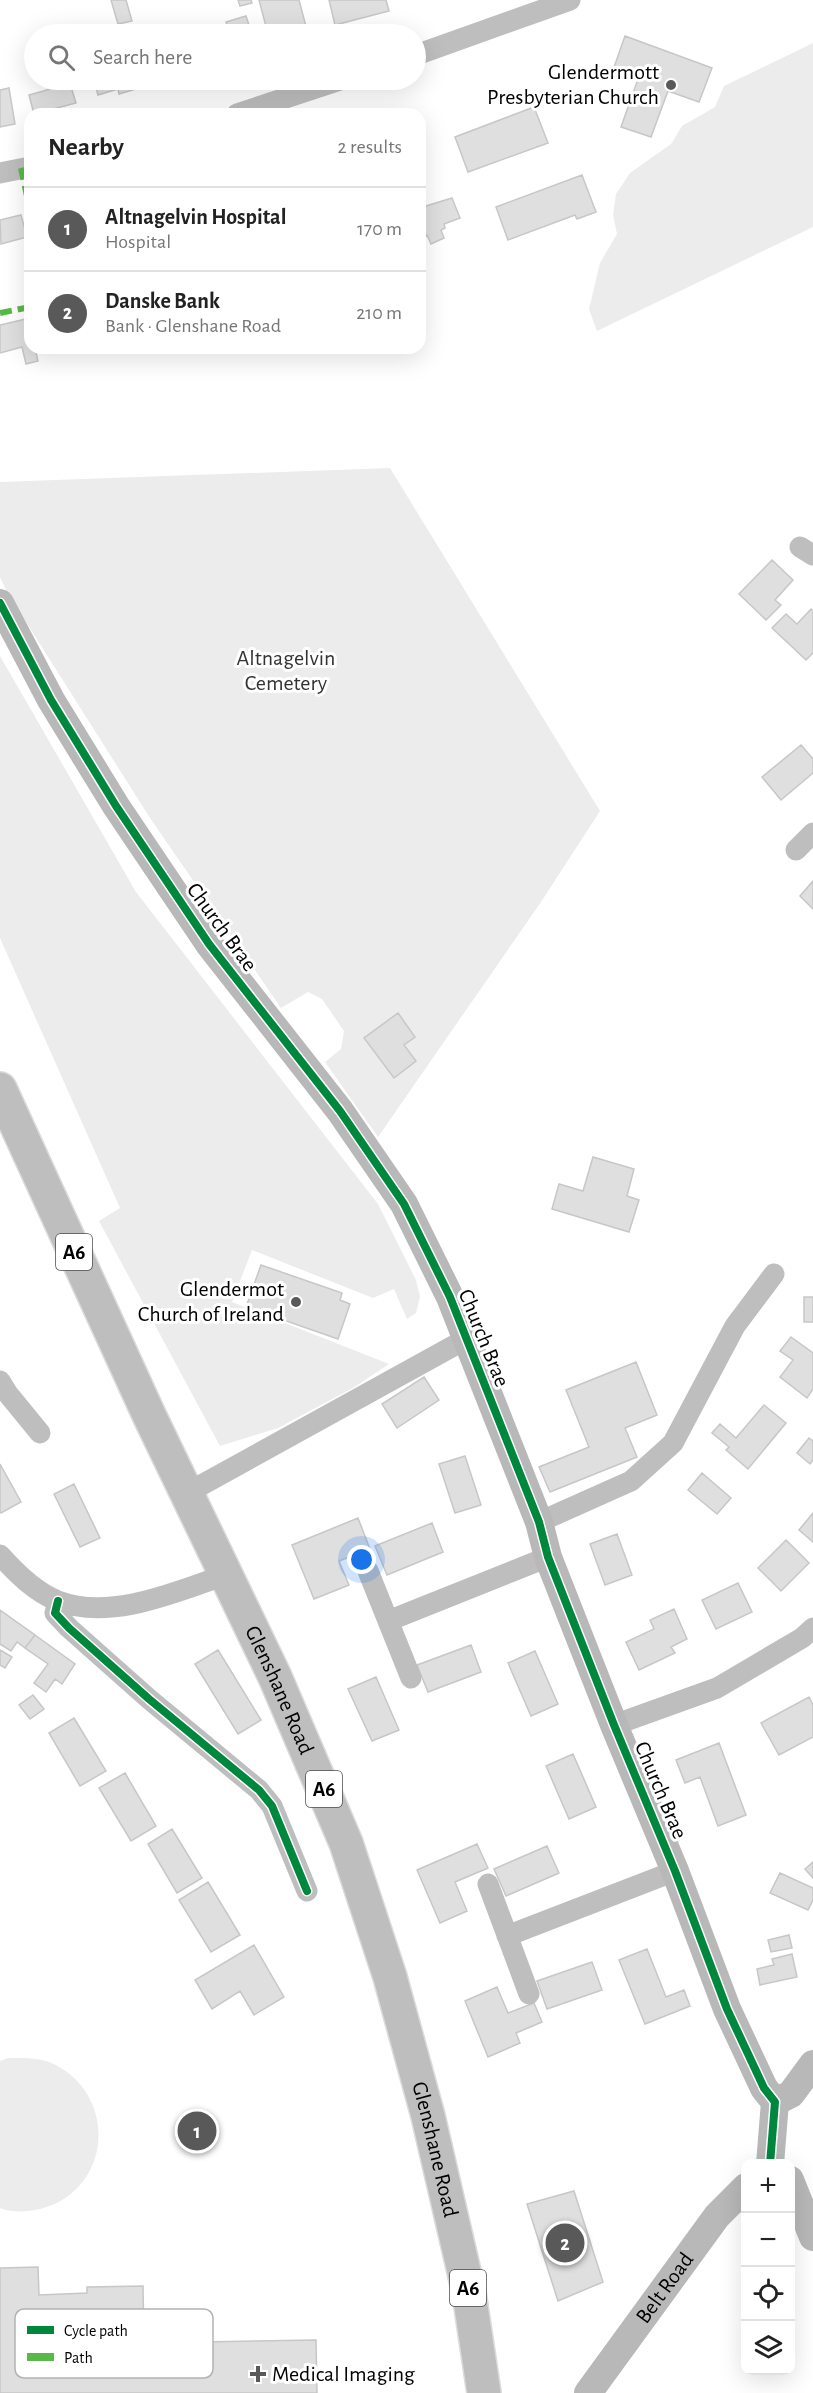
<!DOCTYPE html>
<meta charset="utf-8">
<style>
:root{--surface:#fff;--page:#f2f2f2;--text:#222;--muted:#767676;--line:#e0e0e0;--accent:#595959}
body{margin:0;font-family:"Alegreya Sans",sans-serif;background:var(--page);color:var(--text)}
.controls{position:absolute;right:18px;bottom:18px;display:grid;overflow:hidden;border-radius:12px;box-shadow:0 6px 24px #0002}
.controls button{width:54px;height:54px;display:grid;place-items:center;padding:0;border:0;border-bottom:2px solid var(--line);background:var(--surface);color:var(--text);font:30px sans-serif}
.you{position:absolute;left:362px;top:1560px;width:21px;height:21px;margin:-15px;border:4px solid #fff;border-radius:50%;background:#1a73e8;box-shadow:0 0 0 9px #1a73e833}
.badge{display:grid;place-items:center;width:39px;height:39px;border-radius:50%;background:var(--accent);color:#fff;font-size:20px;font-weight:700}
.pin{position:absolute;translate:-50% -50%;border:3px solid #fff;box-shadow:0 2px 6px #0006}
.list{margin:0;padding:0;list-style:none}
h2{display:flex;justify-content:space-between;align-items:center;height:78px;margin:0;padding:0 24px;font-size:26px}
h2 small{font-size:20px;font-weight:400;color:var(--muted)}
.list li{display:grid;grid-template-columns:39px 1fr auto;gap:18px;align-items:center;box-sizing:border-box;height:84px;padding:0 24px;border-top:2px solid var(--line)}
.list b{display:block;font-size:22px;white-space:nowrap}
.list p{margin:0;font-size:20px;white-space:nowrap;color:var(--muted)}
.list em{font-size:20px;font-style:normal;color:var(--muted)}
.icon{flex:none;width:33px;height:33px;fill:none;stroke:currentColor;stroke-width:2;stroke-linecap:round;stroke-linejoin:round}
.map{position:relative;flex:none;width:813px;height:2393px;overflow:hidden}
.search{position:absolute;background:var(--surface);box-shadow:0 6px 24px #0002;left:24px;top:24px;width:402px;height:66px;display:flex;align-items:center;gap:15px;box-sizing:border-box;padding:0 21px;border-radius:33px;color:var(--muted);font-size:22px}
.panel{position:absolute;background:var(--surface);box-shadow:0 6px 24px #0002;left:24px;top:108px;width:402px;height:246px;border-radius:18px}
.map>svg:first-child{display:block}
.green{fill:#ececec}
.building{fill:#dfdfdf;stroke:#c7c7c7;stroke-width:1.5}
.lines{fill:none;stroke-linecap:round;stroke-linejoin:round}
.highway-casing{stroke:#dbdbdb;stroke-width:36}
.street{stroke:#bebebe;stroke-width:21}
.secondary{stroke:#b8b8b8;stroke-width:28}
.highway{stroke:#bebebe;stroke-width:33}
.quiet{stroke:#58b947;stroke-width:6;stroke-dasharray:12 6;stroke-linecap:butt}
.cycleway-casing{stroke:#fff;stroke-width:11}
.cycleway{stroke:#00873e;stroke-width:8}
.poi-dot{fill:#595959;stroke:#fff;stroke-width:2}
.labels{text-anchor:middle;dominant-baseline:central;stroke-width:6;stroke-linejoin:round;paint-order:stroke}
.shield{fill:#fff;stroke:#4c4c4c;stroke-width:1.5}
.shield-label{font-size:21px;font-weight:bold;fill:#000}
.poi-label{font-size:22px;fill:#000;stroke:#fff;text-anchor:end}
.park-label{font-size:22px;fill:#333;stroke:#fff}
.street-label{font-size:22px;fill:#000;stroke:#fff}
.key{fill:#fff;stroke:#b2b2b2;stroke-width:1.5}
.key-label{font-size:16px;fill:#000}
</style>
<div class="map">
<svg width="813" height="2393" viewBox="0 0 813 2393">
<rect width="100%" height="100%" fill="#fff"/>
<path class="green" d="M813 43V227L597 331 589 309 600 263 617 234 613 215 616 194 630 173 671 144 682 126 715 107 724 86Z
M390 468 600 811 541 902 378 1137 325 1062 341 1049 344 1031 322 999 308 992 281 1008 150 818 7 592 0 577V482Z
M0 656 136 892 378 1204 416 1280 420 1297 416 1313 407 1319 394 1289 373 1298 252 1250 232 1302 389 1364 353 1388 278 1428 220 1446 99 1221 120 1208 0 938Z
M8 2058C26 2058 45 2057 61 2068 119 2104 108 2192 40 2209 28 2212 12 2213 0 2208V2061Z"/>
<path class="building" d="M111 0H126L132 21 118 24Z
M238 0H251L252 3 240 6Z
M259 0H299L308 34H268Z
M329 0H386L389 11 335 25Z
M246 16 252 34H230L226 22Z
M625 36 712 68 699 102 668 91 651 137 621 127 638 79 613 70Z
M52 80H69L76 103 34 114 29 95 54 88Z
M94 80H133L136 89 119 94 118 89 98 95Z
M9 88 15 124 0 127V90Z
M534 107 548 143 468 172 455 137Z
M582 175 596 212 577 219 575 215 508 240 496 207Z
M452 198 460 218 444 224 445 228 441 230 444 238 431 244 427 235 420 238V200L423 199 426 206Z
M21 215 27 237 1 244 0 220Z
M30 318V348H35L38 361 26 364 22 347 0 353V325Z
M772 560 793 580 775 600 781 605 766 620 739 594Z
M811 609 813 611V653L806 660 772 628 786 614 797 624Z
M801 745 813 759V773L781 800 762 777Z
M813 881V909L800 896Z
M398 1013 415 1037 404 1045 416 1061 394 1078 364 1038Z
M593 1157 634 1169 627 1196 639 1200 629 1232 552 1209 559 1184 583 1191Z
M261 1265 342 1293 340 1300 350 1304 338 1339 246 1307Z
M804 1297H813V1322H804Z
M791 1337 813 1353V1389L807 1398 780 1377 793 1360 780 1351Z
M636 1362 657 1415 625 1428 637 1457 550 1492 539 1467 589 1447 566 1390Z
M424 1377 439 1400 397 1428 382 1404Z
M764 1405 786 1423 748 1469 726 1450 729 1447 712 1433 720 1424 736 1438Z
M809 1438 813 1441V1460L810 1464 797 1453Z
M465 1456 481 1505 455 1513 439 1464Z
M0 1464 21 1502 1 1513 0 1511Z
M702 1473 731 1498 717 1514 688 1490Z
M74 1484 100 1538 80 1547 54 1494Z
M813 1513V1542L799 1530Z
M358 1518 370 1549 339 1561 349 1585 314 1599 292 1545Z
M432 1523 443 1552 387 1575 375 1546Z
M617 1534 632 1575 605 1585 590 1544Z
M786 1540 809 1563 781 1591 758 1568Z
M738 1583 752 1612 716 1629 702 1600Z
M674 1609 687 1639 671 1647 675 1653 639 1670 626 1642 654 1629 650 1620Z
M0 1610 35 1635 25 1648 17 1642 11 1651 0 1644Z
M35 1635 75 1664 62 1684 55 1679 46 1692 34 1683 48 1664 25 1648Z
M471 1645 481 1672 428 1692 417 1665Z
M0 1650 12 1657 5 1668 0 1665Z
M218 1650 261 1720 238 1734 195 1664Z
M535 1651 558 1704 531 1716 508 1663Z
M376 1677 399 1730 372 1741 348 1689Z
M33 1695 44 1709 30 1719 19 1705Z
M809 1697 813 1705V1737L779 1755 761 1723Z
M74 1718 106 1771 80 1786 49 1733Z
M719 1743 746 1815 718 1826 700 1777 685 1783 676 1760Z
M573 1754 596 1807 569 1819 546 1766Z
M125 1773 156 1826 131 1841 99 1788Z
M172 1829 202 1878 177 1893 148 1844Z
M477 1844 488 1868 455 1882 467 1911 440 1923 417 1870Z
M547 1846 559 1873 506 1896 494 1869Z
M813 1862V1878L805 1869Z
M780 1873 813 1888V1900L808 1910 770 1893Z
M208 1882 240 1935 211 1952 179 1900Z
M789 1935 792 1948 771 1952 768 1940Z
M254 1945 284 1997 254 2015 240 1991 212 2009 195 1980Z
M647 1949 666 1997 684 1990 690 2006 645 2024 619 1960Z
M792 1954 797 1977 760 1985 757 1969 774 1965 772 1959Z
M592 1962 602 1990 547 2009 537 1981Z
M497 1987 508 2013 534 2003 542 2022 516 2033 520 2043 488 2057 465 2001Z
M574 2191 603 2282 558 2301 527 2204Z
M38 2267 39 2295 87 2293V2287L143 2286 144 2343 316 2340 317 2393H0V2268Z"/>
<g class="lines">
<g class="highway-casing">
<g id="highway">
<path id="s2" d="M0 1089 149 1415 275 1677 346 1843 390 1977 428 2116 469 2293 484 2393"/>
</g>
</g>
<path class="street" d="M416 55 570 0
M237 114 340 80
M0 173 30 167
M800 547 813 555
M796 850 813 833
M0 1381 8 1394 40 1433
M187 1493 466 1339
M539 1522 631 1481 673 1443 735 1326 774 1274
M0 1555C16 1573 35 1592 58 1601 110 1621 176 1592 225 1575
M368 1571 411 1678
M58 1601 55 1613 69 1628 149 1699 259 1790 272 1806 307 1891
M388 1621 548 1557
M614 1725 717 1688 802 1638 813 1628
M488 1884 529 1994
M507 1936 675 1871"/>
<g class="secondary">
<path d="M0 603 51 700 116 806 209 944 340 1111 404 1204 450 1297 539 1522 548 1557 614 1725 675 1871 727 2009 764 2088 775 2102 770 2164"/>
<path d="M775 2102 791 2094 813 2064"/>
<path d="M790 2180 813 2237"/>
<path id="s1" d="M588 2393 717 2216 746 2187"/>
</g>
<use href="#highway" class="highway"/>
<path class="quiet" d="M21 168 30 210
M0 313 30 307"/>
<g class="cycleway-casing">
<path id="cycleway" d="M0 603 51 700 116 806 209 944 340 1111 404 1204 450 1297 539 1522 548 1557 614 1725 675 1871 727 2009 764 2088 775 2102 770 2164
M58 1601 55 1613 69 1628 149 1699 259 1790 272 1806 307 1891"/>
</g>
<use href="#cycleway" class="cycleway"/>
</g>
<g class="poi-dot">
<circle cx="671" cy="85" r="6"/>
<circle cx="296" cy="1302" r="6"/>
<path d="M255 2365h6v6h6v6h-6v6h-6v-6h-6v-6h6z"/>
</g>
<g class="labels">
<g class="shield">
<rect x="56" y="1234" width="36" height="36" rx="4.5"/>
<rect x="306" y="1771" width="36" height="36" rx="4.5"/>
<rect x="450" y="2270" width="36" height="36" rx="4.5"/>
</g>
<g class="shield-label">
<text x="74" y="1252">A6</text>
<text x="324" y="1789">A6</text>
<text x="468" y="2288">A6</text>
</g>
<g class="poi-label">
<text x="659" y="72">Glendermott<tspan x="659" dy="25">Presbyterian Church</tspan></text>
<text x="284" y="1289">Glendermot<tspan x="284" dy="25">Church of Ireland</tspan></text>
<text x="272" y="2374" text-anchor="start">Medical Imaging</text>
</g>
<g class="park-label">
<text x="286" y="658">Altnagelvin<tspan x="286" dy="25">Cemetery</tspan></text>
</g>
<g class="street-label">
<text transform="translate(222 927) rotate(54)">Church Brae</text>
<text transform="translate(484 1338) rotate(68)">Church Brae</text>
<text stroke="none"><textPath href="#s2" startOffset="663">Glenshane Road</textPath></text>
<text transform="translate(661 1790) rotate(67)">Church Brae</text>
<text stroke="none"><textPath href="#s2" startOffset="1149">Glenshane Road</textPath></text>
<text stroke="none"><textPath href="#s1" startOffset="130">Belt Road</textPath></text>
</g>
</g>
<rect x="15" y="2309" width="198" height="69" rx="9" class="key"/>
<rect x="27" y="2326" width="27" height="8" fill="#00873e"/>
<rect x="27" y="2353" width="27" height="8" fill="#58b947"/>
<g class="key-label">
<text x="64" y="2336">Cycle path</text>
<text x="64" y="2363">Path</text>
</g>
</svg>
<div class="controls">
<button>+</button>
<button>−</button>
<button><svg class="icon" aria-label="locate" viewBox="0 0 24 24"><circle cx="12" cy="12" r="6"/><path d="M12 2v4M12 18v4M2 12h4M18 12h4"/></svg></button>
<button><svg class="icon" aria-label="layers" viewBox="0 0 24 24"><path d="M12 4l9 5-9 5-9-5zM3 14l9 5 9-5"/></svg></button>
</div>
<div class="you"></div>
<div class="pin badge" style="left:197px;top:2131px">1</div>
<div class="pin badge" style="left:565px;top:2243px">2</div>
<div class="search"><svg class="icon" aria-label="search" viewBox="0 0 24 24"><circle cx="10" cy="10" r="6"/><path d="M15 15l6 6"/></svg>Search here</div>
<section class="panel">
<h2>Nearby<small>2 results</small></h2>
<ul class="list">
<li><span class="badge">1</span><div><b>Altnagelvin Hospital</b><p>Hospital</p></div><em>170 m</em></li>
<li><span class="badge">2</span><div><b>Danske Bank</b><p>Bank · Glenshane Road</p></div><em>210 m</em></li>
</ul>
</section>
</div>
